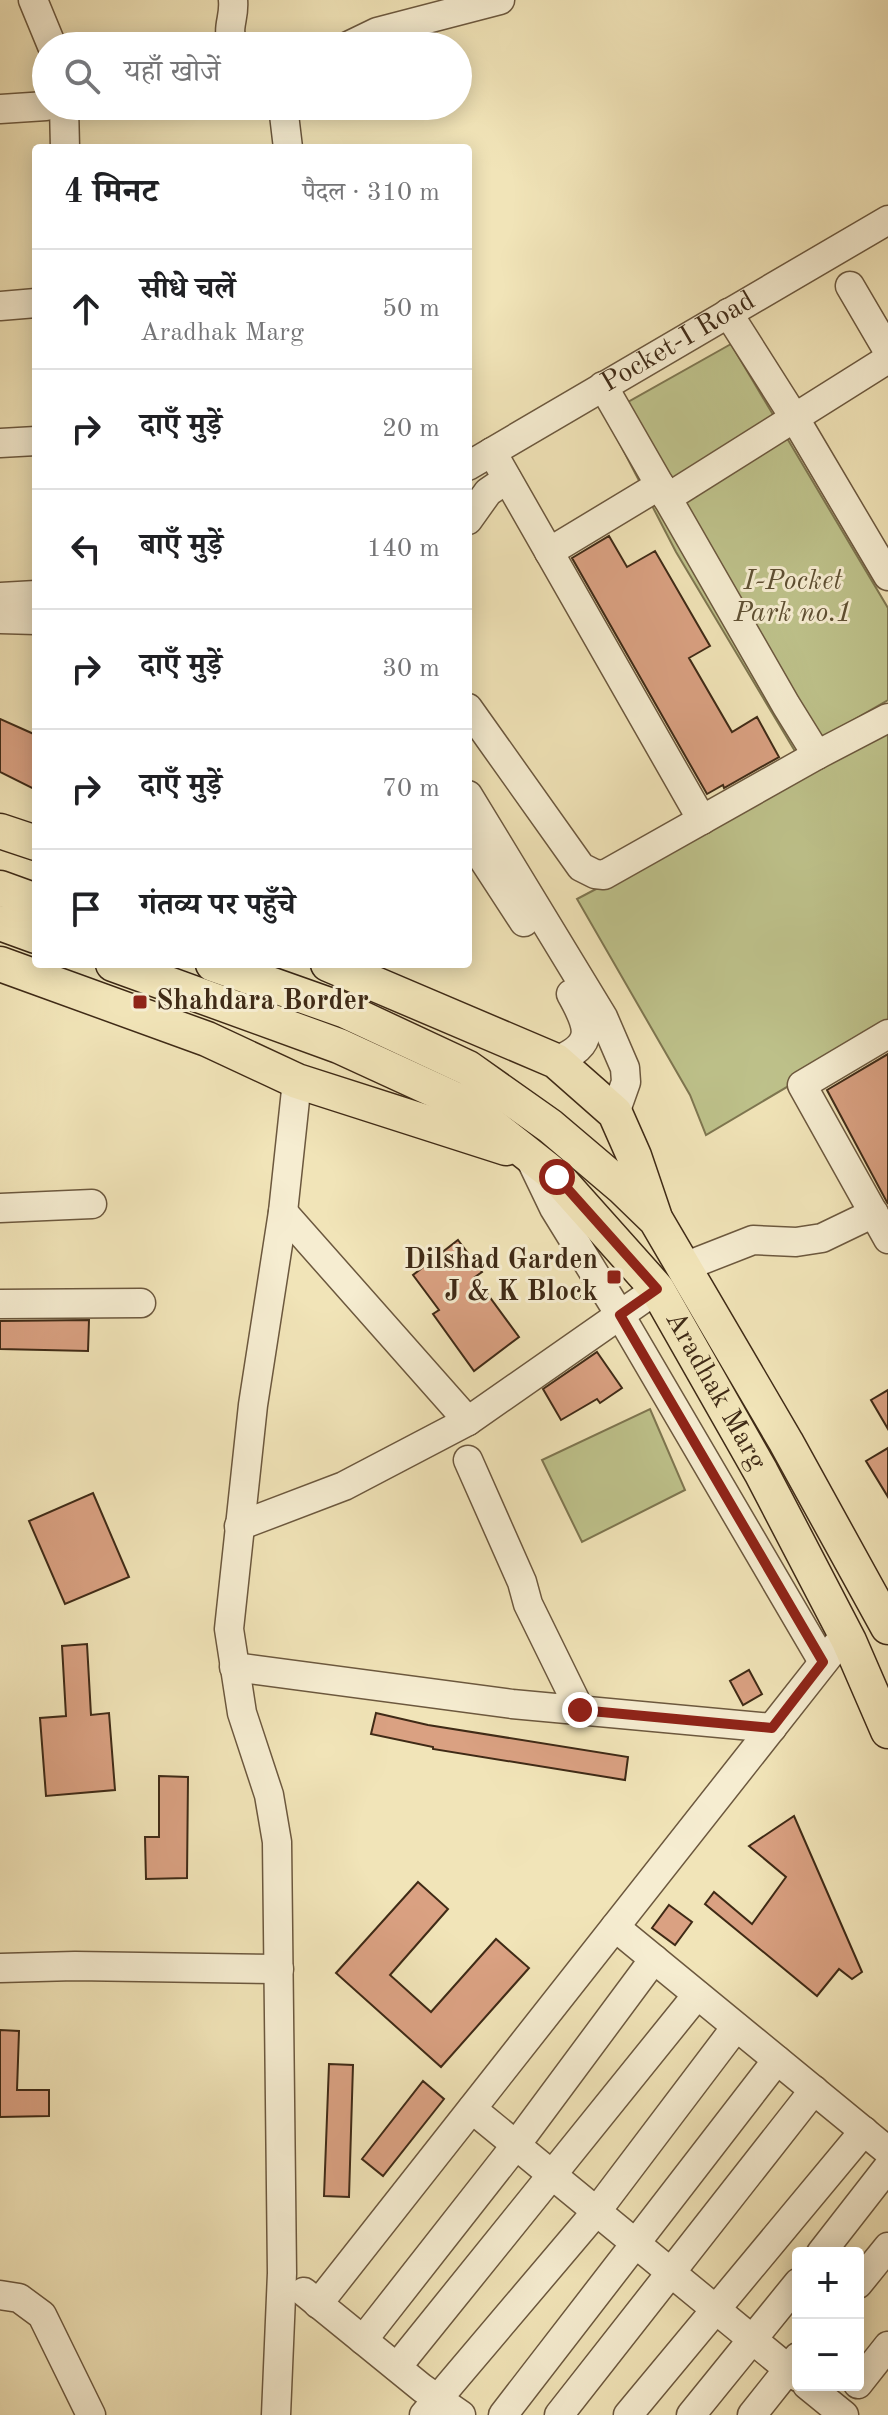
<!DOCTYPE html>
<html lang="hi">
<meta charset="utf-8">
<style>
:root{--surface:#fff;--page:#f6f6f6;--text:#202124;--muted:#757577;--line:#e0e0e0}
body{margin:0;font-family:"Old Standard TT","Noto Serif Devanagari",serif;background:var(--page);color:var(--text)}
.controls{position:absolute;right:24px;bottom:24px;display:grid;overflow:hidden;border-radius:8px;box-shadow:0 4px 20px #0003}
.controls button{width:72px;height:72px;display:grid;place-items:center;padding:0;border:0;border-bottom:2px solid var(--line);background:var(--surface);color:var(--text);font:40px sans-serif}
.stop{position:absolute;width:24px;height:24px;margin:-18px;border:6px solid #8f2418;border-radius:50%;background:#fff}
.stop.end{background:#8f2418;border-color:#fff;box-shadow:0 2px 8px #0008}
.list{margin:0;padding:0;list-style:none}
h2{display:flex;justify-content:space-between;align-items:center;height:104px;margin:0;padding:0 32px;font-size:34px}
h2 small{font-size:26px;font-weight:400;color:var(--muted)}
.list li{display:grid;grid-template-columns:52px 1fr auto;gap:24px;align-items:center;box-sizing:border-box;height:120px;padding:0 32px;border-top:2px solid var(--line)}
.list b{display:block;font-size:30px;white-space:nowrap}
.list p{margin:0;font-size:26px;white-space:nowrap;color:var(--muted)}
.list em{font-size:26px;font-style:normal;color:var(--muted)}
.icon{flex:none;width:44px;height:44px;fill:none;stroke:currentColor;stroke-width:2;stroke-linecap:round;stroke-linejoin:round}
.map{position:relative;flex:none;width:888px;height:2415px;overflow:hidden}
.search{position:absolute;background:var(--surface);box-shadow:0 4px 20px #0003;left:32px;top:32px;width:440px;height:88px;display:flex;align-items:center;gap:20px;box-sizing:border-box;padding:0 28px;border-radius:44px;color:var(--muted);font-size:30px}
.panel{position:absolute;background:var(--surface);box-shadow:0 4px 20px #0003;left:32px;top:144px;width:440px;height:824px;border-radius:8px}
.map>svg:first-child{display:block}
.green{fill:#bec28b;stroke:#7e7650;stroke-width:2}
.building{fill:#daa182;stroke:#3f2a16;stroke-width:2}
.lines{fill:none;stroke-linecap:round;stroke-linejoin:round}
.minor-casing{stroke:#6c583e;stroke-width:31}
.major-casing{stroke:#3f2a16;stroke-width:37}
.minor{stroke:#f6edd1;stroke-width:28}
.major{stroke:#f1e4b8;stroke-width:34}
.route{stroke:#8f2418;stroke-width:10}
.poi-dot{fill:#8f2418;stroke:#f6edd1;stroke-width:3}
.labels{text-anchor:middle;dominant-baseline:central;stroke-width:6;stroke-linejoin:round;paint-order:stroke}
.street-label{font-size:28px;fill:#3f2a16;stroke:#f6edd1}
.park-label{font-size:28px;font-style:italic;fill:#5f5033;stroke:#f6edd1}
.poi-label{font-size:28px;font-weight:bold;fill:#3f2a16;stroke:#f6edd1;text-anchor:start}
</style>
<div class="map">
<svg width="888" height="2415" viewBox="0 0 888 2415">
<rect width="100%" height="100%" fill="#f1e4b8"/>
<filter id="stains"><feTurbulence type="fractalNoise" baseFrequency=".0025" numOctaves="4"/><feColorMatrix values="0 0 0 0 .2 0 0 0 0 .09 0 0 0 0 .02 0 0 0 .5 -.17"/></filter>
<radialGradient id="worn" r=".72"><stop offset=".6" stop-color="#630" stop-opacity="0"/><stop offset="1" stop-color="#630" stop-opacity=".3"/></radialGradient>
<path class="green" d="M731 344 888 608V700L796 753 676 552 605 415Z
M888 728V1027L706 1135 690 1095 577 899 712 828Z
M650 1409 685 1490 582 1542 542 1460Z"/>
<path class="building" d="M609 536 627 567 655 551 710 646 689 658 732 732 757 717 779 757 724 788 723 785 707 794 572 558Z
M0 719 36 735V790L0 772Z
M888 1054V1204L827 1090Z
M458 1240 482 1272 475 1277 519 1337 474 1371 433 1314 439 1310 413 1275Z
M89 1320 88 1351 0 1349V1321Z
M597 1352 622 1388 600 1403 597 1399 561 1420 543 1389Z
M888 1390V1429L871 1400Z
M888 1448V1497L866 1461Z
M93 1493 129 1577 65 1604 29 1521Z
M87 1644 91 1715 109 1713 115 1790 46 1796 40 1718 66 1716 62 1646Z
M749 1670 762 1694 743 1705 730 1681Z
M376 1713 428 1725 628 1757 625 1780 433 1749V1747L371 1734Z
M159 1776 188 1777 187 1878 146 1879 145 1837H159Z
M794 1816 862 1972 852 1979 839 1969 817 1996 705 1904 714 1892 752 1924 786 1877 749 1846Z
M418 1882 448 1909 390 1975 431 2012 496 1939 529 1968 441 2067 336 1973Z
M669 1905 692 1922 675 1945 652 1928Z
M0 2030 19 2031 17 2090H49V2116L0 2117Z
M329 2064 353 2065 349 2197 324 2196Z
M423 2081 444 2099 383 2176 362 2159Z"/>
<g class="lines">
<g class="minor-casing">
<g id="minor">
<path d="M33 0 52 46"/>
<path d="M233 0C235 20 225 27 234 46"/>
<path d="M348 46 377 32 500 0"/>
<path d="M64 106 65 148"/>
<path d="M283 106 288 148"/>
<path d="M0 109 46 106"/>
<path d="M850 286 888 351"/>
<path d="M0 306 36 303"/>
<path d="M728 313 794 417 888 576"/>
<path d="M603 386 786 705 817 755"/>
<path d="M0 443 36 441"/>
<path d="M492 452 702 820"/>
<path id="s1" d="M468 466 888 220"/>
<path d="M667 498 888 359"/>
<path d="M468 520 488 492 507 479"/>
<path d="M549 552 660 485"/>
<path d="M0 597 36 595"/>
<path d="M0 619 36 620"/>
<path d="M468 708 581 867 595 874 604 875 817 755 888 718"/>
<path d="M468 795 603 1017 625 1068 626 1082 615 1113"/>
<path d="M468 836 524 922"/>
<path d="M888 1034 802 1085 888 1239"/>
<path d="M556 1061C596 1044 590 1028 571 994"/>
<path d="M529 1156 554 1208 620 1315 823 1662"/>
<path d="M0 1208 92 1204"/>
<path d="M283 1212 468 1421"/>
<path d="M684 1267 753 1240 796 1242 822 1238 874 1213"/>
<path d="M0 1304 141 1303"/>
<path d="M468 1460 522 1582 528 1604 580 1710"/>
<path d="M239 1526 344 1486 468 1421 657 1289"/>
<path d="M234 1667 512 1704 772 1728"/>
<path d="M615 1927 888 2151"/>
<path d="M0 1968 75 1966 279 1969"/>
<path d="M472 2109 798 2377"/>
<path d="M821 2253 888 2167"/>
<path d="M858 2284 888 2247"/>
<path d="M304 2292 422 2388 461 2415"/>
<path d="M0 2295 19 2298 42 2315 91 2415"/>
<path d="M318 2304 845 1635"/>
<path d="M363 2340 516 2145 654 1959"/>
<path d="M397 2367 697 1995"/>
<path d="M858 2384 888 2346"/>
<path d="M807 2385 844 2415"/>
<path d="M276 2415 282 2273 277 1842 269 1795 242 1713 229 1629 253 1405 283 1212 297 1081"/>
<path d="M424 2415 596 2212 736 2027"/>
<path d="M503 2415 777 2060"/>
<path d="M559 2415 814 2090"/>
<path d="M628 2415 864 2131"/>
<path d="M691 2415 798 2283"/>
<path d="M752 2415 798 2357"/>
</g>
</g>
<g class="major-casing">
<g id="major">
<path d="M0 831 36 843"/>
<path d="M0 888 36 901"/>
<path d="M0 923 36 936"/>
<path d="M0 964 207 1039 297 1081 506 1148"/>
<path id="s2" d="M113 964 339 1046 463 1103 557 1177 657 1289 761 1472 849 1641 888 1731"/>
<path d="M213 964 346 1011 468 1068 550 1126 623 1188 656 1220 786 1442 888 1627"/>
<path d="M328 964 556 1061 615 1113 634 1156 654 1215"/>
</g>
</g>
<use href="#minor" class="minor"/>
<use href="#major" class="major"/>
</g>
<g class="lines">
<path class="route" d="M557 1177 657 1289 620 1315 823 1662 772 1728 580 1710"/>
</g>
<g class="poi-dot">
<rect x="132" y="994" width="16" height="16" rx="4"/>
<rect x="606" y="1269" width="16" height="16" rx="4"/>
</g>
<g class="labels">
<g class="street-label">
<text stroke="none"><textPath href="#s1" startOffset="244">Pocket-I Road</textPath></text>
<text stroke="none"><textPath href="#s2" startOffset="764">Aradhak Marg</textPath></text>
</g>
<g class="park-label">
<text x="793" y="582">I-Pocket<tspan x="793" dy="32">Park no.1</tspan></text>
</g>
<g class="poi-label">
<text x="156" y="1002">Shahdara Border</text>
<text x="598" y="1261" text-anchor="end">Dilshad Garden<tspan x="598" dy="32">J &amp; K Block</tspan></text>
</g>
</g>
<rect width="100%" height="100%" filter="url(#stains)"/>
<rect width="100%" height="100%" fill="url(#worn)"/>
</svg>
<div class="controls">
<button>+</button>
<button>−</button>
</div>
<div class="stop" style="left:557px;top:1177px"></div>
<div class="stop end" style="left:580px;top:1710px"></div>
<div class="search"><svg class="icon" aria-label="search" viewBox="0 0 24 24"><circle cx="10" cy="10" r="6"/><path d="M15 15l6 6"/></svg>यहाँ खोजें</div>
<section class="panel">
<h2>4 मिनट<small>पैदल · 310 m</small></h2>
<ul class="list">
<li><svg class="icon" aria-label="ahead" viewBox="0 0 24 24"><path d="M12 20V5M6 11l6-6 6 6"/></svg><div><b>सीधे चलें</b><p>Aradhak Marg</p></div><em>50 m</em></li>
<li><svg class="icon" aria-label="right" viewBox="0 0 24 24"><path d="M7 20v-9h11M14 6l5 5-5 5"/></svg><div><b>दाएँ मुड़ें</b></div><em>20 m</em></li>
<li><svg class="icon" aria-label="left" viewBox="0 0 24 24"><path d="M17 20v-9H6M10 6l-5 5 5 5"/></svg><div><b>बाएँ मुड़ें</b></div><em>140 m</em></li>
<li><svg class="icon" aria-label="right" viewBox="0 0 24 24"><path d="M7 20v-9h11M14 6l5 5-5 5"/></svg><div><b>दाएँ मुड़ें</b></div><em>30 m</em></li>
<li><svg class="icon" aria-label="right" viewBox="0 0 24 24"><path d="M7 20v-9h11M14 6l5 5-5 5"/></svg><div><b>दाएँ मुड़ें</b></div><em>70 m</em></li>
<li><svg class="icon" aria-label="arrive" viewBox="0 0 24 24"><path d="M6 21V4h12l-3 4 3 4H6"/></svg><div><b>गंतव्य पर पहुँचे</b></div></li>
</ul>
</section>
</div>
